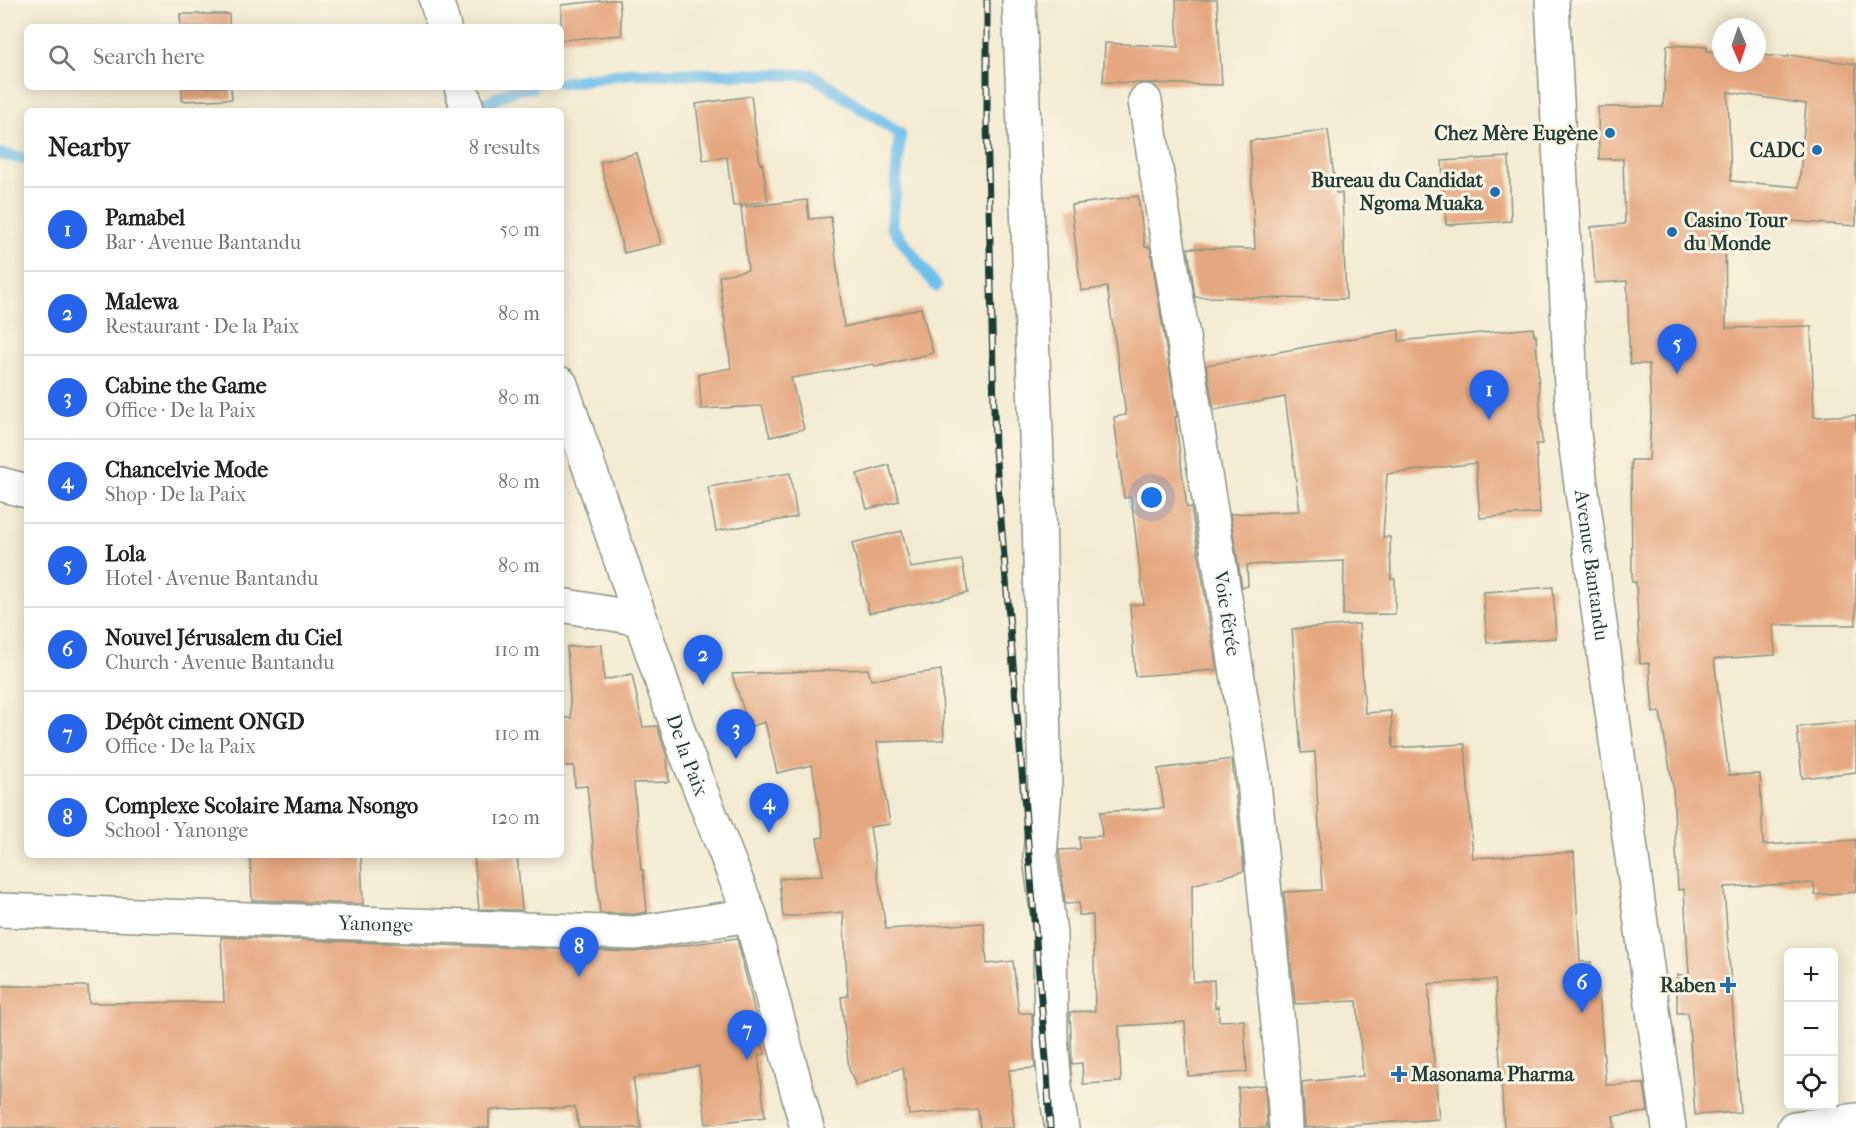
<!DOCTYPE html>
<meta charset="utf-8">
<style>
:root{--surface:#fff;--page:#f6f6f6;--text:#222;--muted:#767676;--line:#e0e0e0;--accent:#2563eb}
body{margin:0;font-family:"IM FELL French Canon",serif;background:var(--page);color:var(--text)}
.controls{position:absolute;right:18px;bottom:18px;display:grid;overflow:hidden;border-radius:9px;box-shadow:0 3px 15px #0003}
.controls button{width:54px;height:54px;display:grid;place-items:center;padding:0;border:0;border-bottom:2px solid var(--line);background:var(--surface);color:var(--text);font:30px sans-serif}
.compass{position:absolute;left:1712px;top:18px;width:54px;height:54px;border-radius:50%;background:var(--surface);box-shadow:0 3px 15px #0003;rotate:178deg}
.you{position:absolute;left:1152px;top:498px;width:21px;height:21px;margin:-15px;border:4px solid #fff;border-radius:50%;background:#1a73e8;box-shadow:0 0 0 9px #1a73e833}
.badge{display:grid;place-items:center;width:39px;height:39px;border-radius:50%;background:var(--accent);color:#fff;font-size:20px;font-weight:700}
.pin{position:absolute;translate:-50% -50px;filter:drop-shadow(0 2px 3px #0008)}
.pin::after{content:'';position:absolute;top:32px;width:21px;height:18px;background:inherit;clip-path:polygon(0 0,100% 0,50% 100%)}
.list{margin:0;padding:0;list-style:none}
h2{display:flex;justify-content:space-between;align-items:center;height:78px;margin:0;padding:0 24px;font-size:26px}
h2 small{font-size:20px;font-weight:400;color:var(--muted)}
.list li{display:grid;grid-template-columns:39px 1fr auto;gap:18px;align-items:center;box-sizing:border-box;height:84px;padding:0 24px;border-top:2px solid var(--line)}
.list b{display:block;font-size:22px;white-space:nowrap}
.list p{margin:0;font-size:20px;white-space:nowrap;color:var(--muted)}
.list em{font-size:20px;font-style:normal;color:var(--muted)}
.icon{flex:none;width:33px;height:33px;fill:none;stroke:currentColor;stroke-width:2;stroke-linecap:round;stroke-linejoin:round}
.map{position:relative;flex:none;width:1856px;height:1128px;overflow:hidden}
.search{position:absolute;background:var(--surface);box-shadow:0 3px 15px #0003;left:24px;top:24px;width:540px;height:66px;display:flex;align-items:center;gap:15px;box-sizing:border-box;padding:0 21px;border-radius:9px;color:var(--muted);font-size:22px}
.panel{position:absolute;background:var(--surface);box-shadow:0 3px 15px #0003;left:24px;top:108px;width:540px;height:750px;border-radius:9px}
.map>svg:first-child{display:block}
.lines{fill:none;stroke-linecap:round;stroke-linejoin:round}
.stream{stroke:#71bfeb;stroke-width:12}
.building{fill:#e5a780;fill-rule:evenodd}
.street-casing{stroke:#899482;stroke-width:36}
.secondary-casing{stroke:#899482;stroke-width:36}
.street{stroke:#fff;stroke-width:33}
.secondary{stroke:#fff;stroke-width:33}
.rail-casing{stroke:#1f3d34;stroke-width:7}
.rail{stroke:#fcf5e5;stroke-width:4.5;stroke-dasharray:14;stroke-linecap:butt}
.poi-dot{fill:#1f6fb2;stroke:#fcf5e5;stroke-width:2}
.labels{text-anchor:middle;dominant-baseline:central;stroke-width:6;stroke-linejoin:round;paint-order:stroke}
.poi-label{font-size:20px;font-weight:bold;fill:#1f3d34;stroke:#fcf5e5;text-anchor:end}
.street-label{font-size:20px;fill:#1f3d34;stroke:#fcf5e5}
</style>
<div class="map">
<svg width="1856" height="1128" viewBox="0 0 1856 1128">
<rect width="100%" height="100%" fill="#fcf5e5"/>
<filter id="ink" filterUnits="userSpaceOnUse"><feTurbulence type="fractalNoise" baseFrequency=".0167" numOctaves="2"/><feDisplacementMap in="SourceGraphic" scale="12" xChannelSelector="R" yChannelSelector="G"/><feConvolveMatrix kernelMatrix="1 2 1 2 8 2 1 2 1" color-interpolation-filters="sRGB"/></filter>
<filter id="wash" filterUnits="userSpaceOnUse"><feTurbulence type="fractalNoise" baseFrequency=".008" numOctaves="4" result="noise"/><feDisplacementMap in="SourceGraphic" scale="24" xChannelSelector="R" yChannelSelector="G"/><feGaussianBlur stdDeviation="1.35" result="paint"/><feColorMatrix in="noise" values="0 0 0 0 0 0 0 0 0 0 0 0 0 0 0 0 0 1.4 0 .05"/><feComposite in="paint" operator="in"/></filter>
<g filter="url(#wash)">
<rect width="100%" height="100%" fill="#f3ebd1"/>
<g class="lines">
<path class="stream" d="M561 83 629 73 812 75 900 134 892 227 936 286
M470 111 516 89 532 87
M0 154 27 159"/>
</g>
<g id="blocks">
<path class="building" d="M609 0H619L622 35 561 40V5Z
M1176 0H1217L1222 85 1103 82 1105 43 1178 47Z
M180 14H229V27H181Z
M1667 45 1707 47V51L1721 52V63H1757V55L1789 57V55L1856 64V226L1725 216 1726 328 1811 326 1814 417 1856 415V625H1773L1775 655 1714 659 1729 775 1760 774 1763 845 1856 840V892L1815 895 1814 883 1724 887 1740 1112 1695 1115 1688 1013H1677V975H1689L1684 889 1678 890 1673 787 1660 712 1653 713 1649 663 1640 664 1636 582H1632L1631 460H1649L1651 414 1649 364H1630L1627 281 1595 283 1591 227 1625 224 1623 159H1599L1598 107H1663ZM1728 92 1806 104 1799 187 1731 181Z
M182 87H231L232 99 182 101Z
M751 96 760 164 762 163 768 201 733 206 727 157 703 160 696 104Z
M1328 130 1336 193H1342L1346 299 1195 297 1188 248 1255 249 1250 141Z
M637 153 661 244 624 253 600 162Z
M1509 157 1511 221 1446 225 1442 161Z
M1138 196 1145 247H1150L1177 417H1175L1187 508 1191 507 1217 670 1135 676 1130 605 1144 604 1131 497 1124 498 1114 417 1126 415 1107 287 1081 291 1071 205Z
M807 200 809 219 831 217 844 327 921 308 933 353 875 367 874 364 791 378 804 429 770 437 762 406 701 409 699 374 731 368 719 276 748 270 741 207Z
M1533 328 1534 335H1536L1542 444H1536L1540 513 1480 518 1476 463 1387 474 1383 537H1390L1391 579H1395V614L1343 615 1344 561 1247 565 1248 586 1242 587 1230 514 1300 511 1285 397 1214 410 1206 365 1399 330V341Z
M889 465 899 501 867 509 857 474Z
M790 473 797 517 716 531 708 487Z
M902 531 911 568 962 560 968 593 869 613 852 543Z
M1553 587 1556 638 1487 643 1483 592Z
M1359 624 1365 713 1391 711 1393 748 1465 744 1473 858 1574 852 1580 962H1591L1593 982H1598L1606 1085 1644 1084 1648 1112 1613 1116 1615 1128H1504L1495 980 1429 984 1430 1017 1439 1119 1305 1128 1302 1082 1363 1076 1357 1001 1295 1004 1284 892 1322 890 1315 752 1301 753 1292 629Z
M602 645 604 680 632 674 643 727 657 726 667 757 669 782 634 783 641 870H643L647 912 634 914 600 913 587 786 575 787 574 766H561V718H571L567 647Z
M868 669 871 680 941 670 944 740 877 742 890 824 870 827 886 929 984 923 987 964 1013 961 1019 1013H1032L1035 1068 1009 1070 1014 1128H980L978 1109 909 1115 903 1067 856 1086 849 1069 841 997 848 996 843 912 783 917 779 879 823 875 817 838 824 837 812 765 777 773 765 722 749 727 732 674Z
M1856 721V772L1802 778 1797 727Z
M1232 759 1244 871 1192 885 1193 982 1214 980 1215 1007 1218 1006 1219 1021 1244 1020 1247 1072 1188 1076 1185 1022 1119 1026 1121 1082 1083 1084 1082 1063 1072 1064 1070 1012 1095 1011 1093 915H1079V903L1065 904 1059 850 1080 849 1079 837 1102 836 1100 812 1164 808 1158 769Z
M250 855H361L363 904 252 900Z
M474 855H517L522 910 479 909Z
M221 937 634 952 737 938 765 1054 758 1055 765 1117 706 1124 699 1066 633 1078 641 1128H579L575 1107 489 1110V1128H0V986H88L89 1003 224 1002Z
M1265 1085 1267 1128H1240L1238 1088Z"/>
</g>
</g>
<g filter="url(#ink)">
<use href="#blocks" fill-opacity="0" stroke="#899482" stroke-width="1.5"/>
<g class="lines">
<g class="street-casing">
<g id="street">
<path d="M1019 0 1039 511 1045 789 1040 857 1050 933 1051 1037 1055 1086 1062 1128"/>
<path id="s1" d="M1552 0 1573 426 1669 1128"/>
<path id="s2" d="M1145 101 1253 772 1283 1076 1286 1128"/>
<path d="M0 484 27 491"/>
<path d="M561 605 641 619"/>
<path id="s3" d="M0 910 635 933 750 915"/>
<path d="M1794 1128 1856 1120"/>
</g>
</g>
<g class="secondary-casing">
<g id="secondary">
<path d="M436 0 444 27"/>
<path d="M461 87 468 111"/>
<path id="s4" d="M561 384 686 753 750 915 807 1128"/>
</g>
</g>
<use href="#street" class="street"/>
<use href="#secondary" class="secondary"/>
<g class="rail-casing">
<path id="rail" d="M987 0V123L995 449 1047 1071 1050 1128"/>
</g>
<use href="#rail" class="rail"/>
</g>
</g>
<g class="poi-dot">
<circle cx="1610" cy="133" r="6"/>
<circle cx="1817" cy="150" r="6"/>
<circle cx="1495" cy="192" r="6"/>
<circle cx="1672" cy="232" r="6"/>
<path d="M1725 976h6v6h6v6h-6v6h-6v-6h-6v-6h6z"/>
<path d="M1396 1065h6v6h6v6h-6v6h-6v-6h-6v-6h6z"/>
</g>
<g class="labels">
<g class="poi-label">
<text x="1598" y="133">Chez Mère Eugène</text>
<text x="1805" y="150">CADC</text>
<text x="1483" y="180">Bureau du Candidat<tspan x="1483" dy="23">Ngoma Muaka</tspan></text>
<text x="1684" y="220" text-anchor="start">Casino Tour<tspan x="1684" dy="23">du Monde</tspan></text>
<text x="1716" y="985">Raben</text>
<text x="1411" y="1074" text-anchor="start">Masonama Pharma</text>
</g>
<g class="street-label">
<text stroke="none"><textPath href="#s1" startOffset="567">Avenue Bantandu</textPath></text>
<text stroke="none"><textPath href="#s2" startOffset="519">Voie férée</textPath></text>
<text stroke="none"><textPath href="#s4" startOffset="392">De la Paix</textPath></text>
<text stroke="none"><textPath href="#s3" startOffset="376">Yanonge</textPath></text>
</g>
</g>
</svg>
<div class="controls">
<button>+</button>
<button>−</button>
<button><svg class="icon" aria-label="locate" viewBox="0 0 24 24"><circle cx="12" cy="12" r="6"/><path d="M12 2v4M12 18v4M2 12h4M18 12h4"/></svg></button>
</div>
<svg class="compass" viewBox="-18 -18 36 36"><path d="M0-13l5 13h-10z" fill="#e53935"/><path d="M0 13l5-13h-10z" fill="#767676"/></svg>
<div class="you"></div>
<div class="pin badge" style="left:1489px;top:420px">1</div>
<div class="pin badge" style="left:703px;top:685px">2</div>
<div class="pin badge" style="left:736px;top:759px">3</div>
<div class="pin badge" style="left:769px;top:833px">4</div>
<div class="pin badge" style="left:1677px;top:374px">5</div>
<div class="pin badge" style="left:1582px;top:1013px">6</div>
<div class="pin badge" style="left:747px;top:1060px">7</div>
<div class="pin badge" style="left:579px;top:977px">8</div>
<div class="search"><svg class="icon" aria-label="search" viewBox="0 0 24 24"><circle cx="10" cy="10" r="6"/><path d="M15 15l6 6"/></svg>Search here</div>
<section class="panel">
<h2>Nearby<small>8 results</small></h2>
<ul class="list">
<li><span class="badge">1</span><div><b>Pamabel</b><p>Bar · Avenue Bantandu</p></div><em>50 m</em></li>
<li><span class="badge">2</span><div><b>Malewa</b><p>Restaurant · De la Paix</p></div><em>80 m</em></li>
<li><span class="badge">3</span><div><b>Cabine the Game</b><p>Office · De la Paix</p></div><em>80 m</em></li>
<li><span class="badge">4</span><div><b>Chancelvie Mode</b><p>Shop · De la Paix</p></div><em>80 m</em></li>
<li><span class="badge">5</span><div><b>Lola</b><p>Hotel · Avenue Bantandu</p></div><em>80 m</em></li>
<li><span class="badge">6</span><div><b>Nouvel Jérusalem du Ciel</b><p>Church · Avenue Bantandu</p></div><em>110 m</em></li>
<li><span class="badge">7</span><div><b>Dépôt ciment ONGD</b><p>Office · De la Paix</p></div><em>110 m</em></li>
<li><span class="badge">8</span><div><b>Complexe Scolaire Mama Nsongo</b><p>School · Yanonge</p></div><em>120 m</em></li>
</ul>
</section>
</div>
